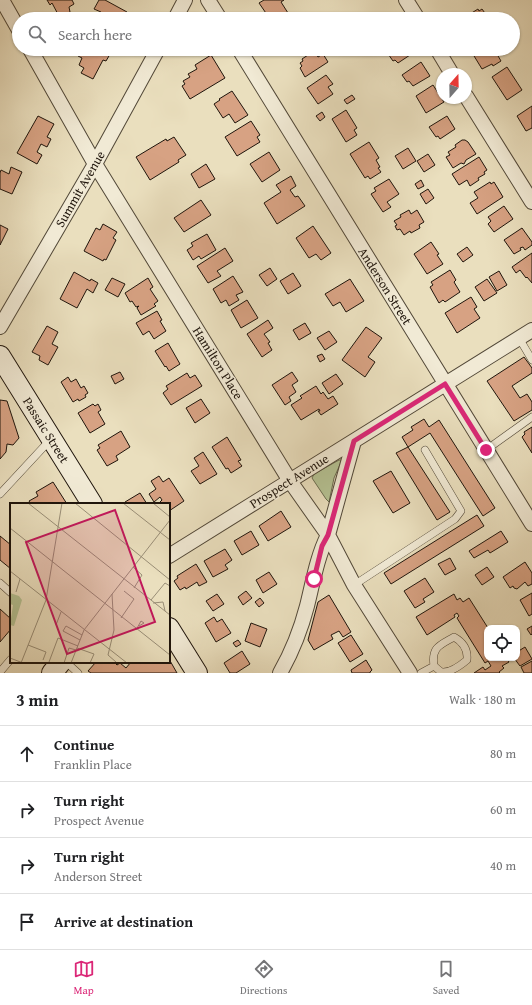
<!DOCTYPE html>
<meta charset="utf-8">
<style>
:root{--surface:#fff;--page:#f2f2f2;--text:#202124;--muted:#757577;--line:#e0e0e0;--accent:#db2777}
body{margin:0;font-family:"Gentium Book Plus",serif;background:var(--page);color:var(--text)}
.controls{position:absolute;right:12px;bottom:12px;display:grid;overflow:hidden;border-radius:8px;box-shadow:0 1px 3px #0004}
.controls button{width:36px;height:36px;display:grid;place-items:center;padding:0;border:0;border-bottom:1px solid var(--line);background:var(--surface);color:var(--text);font:20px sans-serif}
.compass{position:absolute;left:436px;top:68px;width:36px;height:36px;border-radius:50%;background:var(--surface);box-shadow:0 1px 3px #0004;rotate:20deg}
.stop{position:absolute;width:12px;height:12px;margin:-9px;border:3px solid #db2777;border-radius:50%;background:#fff}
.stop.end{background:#db2777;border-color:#fff;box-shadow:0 1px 4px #0008}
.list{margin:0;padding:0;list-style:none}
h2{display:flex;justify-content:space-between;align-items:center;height:52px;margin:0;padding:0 16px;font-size:17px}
h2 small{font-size:13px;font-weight:400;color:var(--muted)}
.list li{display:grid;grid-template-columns:26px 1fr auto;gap:12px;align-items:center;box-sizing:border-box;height:56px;padding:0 16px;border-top:1px solid var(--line)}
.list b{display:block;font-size:15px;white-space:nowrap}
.list p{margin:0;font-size:13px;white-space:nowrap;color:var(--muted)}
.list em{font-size:13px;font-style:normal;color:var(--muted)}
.icon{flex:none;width:22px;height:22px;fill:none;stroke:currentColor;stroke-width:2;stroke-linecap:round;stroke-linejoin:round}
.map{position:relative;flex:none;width:532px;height:673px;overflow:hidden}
.search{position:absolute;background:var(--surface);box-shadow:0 1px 3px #0004;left:12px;right:12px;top:12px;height:44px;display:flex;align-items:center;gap:10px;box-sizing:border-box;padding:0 14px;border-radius:22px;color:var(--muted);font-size:15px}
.sheet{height:276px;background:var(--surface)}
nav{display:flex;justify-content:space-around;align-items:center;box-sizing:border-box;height:56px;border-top:1px solid var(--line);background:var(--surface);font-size:11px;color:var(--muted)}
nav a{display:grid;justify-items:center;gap:2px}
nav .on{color:var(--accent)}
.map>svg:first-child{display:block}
.grass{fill:#b5c293;stroke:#6a6c50}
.building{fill:#d7a283;stroke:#1f150c}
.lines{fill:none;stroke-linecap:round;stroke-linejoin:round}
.lane-casing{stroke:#524838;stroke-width:8}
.street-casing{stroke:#524838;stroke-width:16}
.secondary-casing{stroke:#1f150c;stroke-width:22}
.lane{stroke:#f1ead5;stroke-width:7}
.street{stroke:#f1ead5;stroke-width:14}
.secondary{stroke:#f1ead5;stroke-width:20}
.route{stroke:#db2777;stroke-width:5}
.labels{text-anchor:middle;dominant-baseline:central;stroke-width:3;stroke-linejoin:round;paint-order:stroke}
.street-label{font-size:13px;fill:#1f150c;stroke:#f1ead5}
.inset-road{fill:none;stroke:#998e77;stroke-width:1}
.view{fill:#c2185b;fill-opacity:0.15;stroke:#c2185b;stroke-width:2}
.inset-edge{fill:none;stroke:#1f150c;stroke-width:2}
</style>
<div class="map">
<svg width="532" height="673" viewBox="0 0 532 673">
<rect width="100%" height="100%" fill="#eadfbe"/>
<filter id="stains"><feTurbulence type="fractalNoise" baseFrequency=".005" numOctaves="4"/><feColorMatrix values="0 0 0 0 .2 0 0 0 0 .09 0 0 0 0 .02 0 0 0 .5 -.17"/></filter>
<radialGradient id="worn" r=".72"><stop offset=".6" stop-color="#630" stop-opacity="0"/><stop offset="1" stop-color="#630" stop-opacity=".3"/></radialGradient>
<path class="grass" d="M339 460H342L334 478 329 502 326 499 312 478 314 474Z"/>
<path class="building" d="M47 0H72L74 4 69 7 70 12 60 18 52 3 50 5Z
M99 0H105L127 12 126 16 124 19H101L98 18 101 12 94 9Z
M264 0H284L281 2 288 13 286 15 288 19H270L259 3Z
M478 9 479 11 482 9 487 16 484 19H462Z
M385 13 388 17 390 15 393 19H375Z
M82 49H113L106 61 103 60 93 79 81 73 84 68 79 65 82 58 78 56Z
M389 49H410L413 53 398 63 395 60 393 61 386 51Z
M475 49H494L501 61 493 66 492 64 482 69 471 51Z
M314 51 318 57 323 54 328 62 305 77 300 68 302 66 300 63 303 61 302 59Z
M211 55 225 78 190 99 182 86 185 84 183 81 190 77 188 74 197 69 195 65Z
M421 62 430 76 413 86 409 81 407 82 402 75Z
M507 67 522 90 507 100 492 77Z
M326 75 333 84 328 87 333 94 318 104 307 88Z
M433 85 444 102 426 113 416 96Z
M232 91 248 115 235 123 229 114 223 118 214 104 220 100 219 99Z
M352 95 355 99 347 104 344 100Z
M532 106V128L526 131 517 116Z
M346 110 357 128 354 130 357 135 346 142 332 119Z
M322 112 325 117 320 121 316 116Z
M38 116 54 124 47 137 51 139 47 147 41 144 37 152 42 155 37 164 17 153Z
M447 116 455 129 440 139 438 136 436 137 429 127Z
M251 121 260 135 257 137 260 142 237 156 225 137Z
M174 137 186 155 178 160 179 162 150 180 136 157 166 139 167 141Z
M462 140H465L468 142 476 154 466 160 464 164 461 163 453 168 446 157 450 155 448 152 456 147 455 145Z
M369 142 379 158 376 160 380 167 378 168 381 172 370 179 368 176 365 178 350 154Z
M408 148 416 161 403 169 395 156Z
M269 152 280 170 262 182 250 164Z
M428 154 435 165 424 172 417 161Z
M479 157 487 170 484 172 485 174 478 178 479 180 470 186 467 180 459 185 452 174Z
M206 164 215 179 199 188 191 174Z
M11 167 22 172 12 194 0 189V173L1 170 9 174Z
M291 176 296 186 290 190 295 197 298 196 305 206 277 224 264 203 281 192 276 185Z
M389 179 399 194 387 202 391 207 383 212 371 194 376 191 374 188Z
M421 180 424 186 418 189 415 184Z
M490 182 491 184 494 182 503 197 477 214 470 203 478 198 474 192Z
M428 189 434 198 426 204 420 194Z
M201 200 211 215 184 232 174 218Z
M504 206 513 219 494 232 488 224 491 221 488 217Z
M409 210 411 214 417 210 424 222 419 225 420 228 411 233 410 231 404 235 400 229 397 230 395 226 397 225 394 221 401 217 400 215Z
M103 224 117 232 113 238 116 240 106 260 104 259 103 261 84 251 96 228 100 230Z
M0 225 8 229 0 245Z
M313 226 331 253 321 260 316 254 309 258 296 238Z
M522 228 532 242V245L525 250 523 247 520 248 521 250 514 254 504 240Z
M207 234 216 250 201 259 199 256 193 260 187 250 193 246 191 243Z
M431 242 439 254 437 255 443 264 427 274 414 254Z
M467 247 473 255 463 262 457 254Z
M225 248 233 261 217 271 221 276 208 283 197 266Z
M532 253V283L527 277 526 278 520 270 516 273 512 267Z
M270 268 277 279 267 286 259 275Z
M450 270 456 280 454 282 460 292 445 302 443 300 439 303 430 287 433 285 431 282Z
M499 271 507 285 497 291 489 277Z
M74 272 90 281 91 279 98 283 93 293 87 289 77 308 60 299Z
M293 273 301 286 288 294 280 281Z
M233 276 243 292 236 295 239 300 229 306 226 300 221 303 213 289Z
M112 278 125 284 118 297 105 290Z
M148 278 153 287 150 289 158 301 154 304 156 306 141 315 137 308 139 306 136 307 132 301 130 302 125 293Z
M350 279 364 301 346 312 340 302 333 306 325 294Z
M487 279 497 293 484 301 475 287Z
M471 297 477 307 474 309 480 318 457 333 445 313Z
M247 300 258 318 241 328 231 310Z
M157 311 162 320 160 321 166 331 154 339 149 331 143 335 136 323Z
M268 320 273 328 264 334 270 342 268 343 272 350 262 357 247 334Z
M305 323 311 333 299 340 293 330Z
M47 326 58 332 52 344 58 347 48 365 39 360 40 356 32 352Z
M366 327 382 338 368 357 375 362 365 377 342 360Z
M329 331 337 342 325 350 317 338Z
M168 343 180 364 169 371 166 366 165 367 155 351Z
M322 354 325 359 320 362 317 356Z
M524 357 532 368V373L512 386 520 398 527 394 532 402V410L514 421 487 381Z
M120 372 124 379 115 384 111 376Z
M292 372 298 381 292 385 296 392 289 397 291 401 285 405 272 385Z
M187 373 190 378 195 375 202 386 171 405 163 393 168 389 166 386Z
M336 374 343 384 329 394 322 383Z
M68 377 71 382 76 379 81 388 84 386 88 393 85 395 86 397 79 401 78 399 73 402 61 382Z
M316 386 321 394 323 392 328 399 333 396 338 404 321 415 318 411H320L319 409 301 420 291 405 302 398 300 396Z
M201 399 210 413 195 423 186 408Z
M0 400 7 401 19 438 13 445 7 444 6 452 0 459Z
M93 404 95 406 98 404 101 410 98 412 105 424 90 433 78 413Z
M424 419 429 427 439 420 495 508 483 516 430 433 408 447 402 437 413 430 411 427Z
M532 427V453L522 437 525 434 524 432Z
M121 431 130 447 116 456 118 460 107 466 97 450 100 448 98 445Z
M227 437 241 460 238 461 242 466 231 473 228 468 226 469 212 447Z
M408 447 450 512 437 520 396 453Z
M203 452 217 474 200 484 191 471 199 466 194 458Z
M391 471 410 503 393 513 373 481Z
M159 476 163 482 169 478 184 501 169 511V504H159V503L162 500 160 497 154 502 149 494 156 489 151 481Z
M53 482 67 504H31L29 501 38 496 36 492Z
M140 493 147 504H127L125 502Z
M281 511 291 527 268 541 259 526Z
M477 515 484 526 391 584 384 573Z
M251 531 259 545 242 555 234 541Z
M501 531 508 542 490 553 488 550 474 558 469 551Z
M0 536 11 545V569L0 560Z
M225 549 232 560 225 565 228 569 213 577 204 561Z
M450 558 456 569 445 575 438 564Z
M525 562 532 573V584L528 586 525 582 517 589 514 588 513 586 510 588 503 577Z
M196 564 207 582 199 586 197 582 186 589 185 587 180 590 174 581 178 578 177 576Z
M487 567 494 577 482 585 475 575Z
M269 572 277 584 263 593 256 580Z
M425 578 434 592 423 599 425 602 415 608 404 591Z
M246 591 252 598 243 605 238 597Z
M532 593V614L529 616 520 600Z
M217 594 224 604 213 611 206 601Z
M454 594 457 600 460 598 463 602 469 598 488 628 487 658H506L509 662 502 666 504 668 499 672 500 673H474L483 667 485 670 491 666 488 661 485 663 457 618 459 616 457 613 454 615 455 617 427 635 416 617Z
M329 595 351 632 343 637 339 631 331 635 333 639 314 650 308 640 318 602Z
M260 598 264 603 259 607 255 602Z
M0 609 11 619V629L0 642Z
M214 617 217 622 222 619 231 633 216 642 205 623Z
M251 623 267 629 260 647 245 641Z
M532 626V634L531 635 527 629Z
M351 635 363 654 350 662 338 643Z
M238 640 241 644 236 647 233 643Z
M525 647 532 659 520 666 514 658H517V652Z
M242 651 250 664 236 673H230L224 663Z
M169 659 177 673H91L88 671 96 662H114L117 665 120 663 126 668 131 662H169Z
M366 660 372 670 370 672V673H352L351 670Z
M532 661V673H524L521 667Z"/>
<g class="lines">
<g class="lane-casing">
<path id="lane" d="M519 338 532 360
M486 450 532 417
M0 494 51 439
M0 583 11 593
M354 585 455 519 461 511 425 450
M454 637C463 642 468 650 467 660 461 665 451 673 442 672 439 671 436 667 434 666 431 647 440 645 454 637Z
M66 662 78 673
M0 672 11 659
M421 673 434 666"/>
</g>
<g class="street-casing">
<path id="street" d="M2 0 19 30
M208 0 220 19
M406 0 418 19
M175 19 185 0
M30 49 95 164 290 481 328 535 354 585 410 673
M239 49 532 524
M437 49 452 74
M466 96 532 202
M0 327 95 164 158 49
M169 556 532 330
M280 673C292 652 301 629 307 606 313 582 317 557 328 535L354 441"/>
</g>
<g class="secondary-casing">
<path id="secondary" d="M0 356 92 504
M169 628 197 673
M52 673 61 662"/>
</g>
<use href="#lane" class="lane"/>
<use href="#street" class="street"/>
<use href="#secondary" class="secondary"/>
</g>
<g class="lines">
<path class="route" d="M314 579 322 546 328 535 354 441 445 384 486 450"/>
</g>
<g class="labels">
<g class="street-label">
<text transform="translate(80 189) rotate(-60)">Summit Avenue</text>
<text transform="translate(385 286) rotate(58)">Anderson Street</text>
<text transform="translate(218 363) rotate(58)">Hamilton Place</text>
<text transform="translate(46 430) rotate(58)">Passaic Street</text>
<text transform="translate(289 481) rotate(-32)">Prospect Avenue</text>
</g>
</g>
<g transform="translate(10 503)">
<rect width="160" height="160" fill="#eadfbe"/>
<path d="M0 90 9 93 12 97 4 123 0 122 3 102 0 101Z" fill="#b5c293"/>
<path class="inset-road" d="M18 0 160 112M65 0 160 77M113 0 160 37M143 0 160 14M0 25 160 152M123 64 132 72 124 85M0 68 117 160M6 89 10 76M102 91 104 127 98 152 106 159M141 97 155 80 160 83M143 100 153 99 155 108M111 115 124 96 114 88M46 122 51 109M126 127 131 118 134 120 129 123M70 137 53 128 56 123 72 132M18 142 36 149 33 157M67 145 84 151 80 160M0 155 13 160M39 159 48 135 68 143M11 160 36 97 52 0M54 160 59 145 66 147M61 160 74 127 160 17"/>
<path class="view" d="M105 7 145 119 57 151 16 39Z"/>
<rect width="160" height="160" class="inset-edge"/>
</g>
<rect width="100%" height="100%" filter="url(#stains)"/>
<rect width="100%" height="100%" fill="url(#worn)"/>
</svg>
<div class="controls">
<button><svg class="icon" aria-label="locate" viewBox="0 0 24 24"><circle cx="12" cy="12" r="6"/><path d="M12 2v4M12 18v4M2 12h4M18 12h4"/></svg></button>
</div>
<svg class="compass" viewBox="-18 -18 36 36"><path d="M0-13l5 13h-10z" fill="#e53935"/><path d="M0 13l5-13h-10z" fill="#757577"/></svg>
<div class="stop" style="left:314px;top:579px"></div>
<div class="stop end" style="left:486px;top:450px"></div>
<div class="search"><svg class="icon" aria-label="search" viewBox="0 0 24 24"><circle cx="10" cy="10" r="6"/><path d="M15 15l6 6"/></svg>Search here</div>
</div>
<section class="sheet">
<h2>3 min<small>Walk · 180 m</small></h2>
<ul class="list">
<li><svg class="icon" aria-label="ahead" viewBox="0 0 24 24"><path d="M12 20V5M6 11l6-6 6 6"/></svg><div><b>Continue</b><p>Franklin Place</p></div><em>80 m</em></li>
<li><svg class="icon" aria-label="right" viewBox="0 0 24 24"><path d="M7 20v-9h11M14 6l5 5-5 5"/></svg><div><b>Turn right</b><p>Prospect Avenue</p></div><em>60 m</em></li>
<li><svg class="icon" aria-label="right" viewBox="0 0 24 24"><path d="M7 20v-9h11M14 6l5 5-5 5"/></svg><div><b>Turn right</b><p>Anderson Street</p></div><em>40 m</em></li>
<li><svg class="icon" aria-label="arrive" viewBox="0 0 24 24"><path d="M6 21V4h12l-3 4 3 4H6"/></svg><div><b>Arrive at destination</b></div></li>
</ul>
</section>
<nav>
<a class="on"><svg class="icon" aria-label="map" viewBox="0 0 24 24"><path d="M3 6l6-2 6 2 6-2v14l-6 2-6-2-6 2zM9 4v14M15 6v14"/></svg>Map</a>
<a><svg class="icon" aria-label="directions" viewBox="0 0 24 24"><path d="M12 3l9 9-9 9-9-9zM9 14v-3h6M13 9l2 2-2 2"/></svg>Directions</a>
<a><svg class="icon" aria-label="saved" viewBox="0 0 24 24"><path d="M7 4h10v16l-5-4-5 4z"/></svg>Saved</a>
</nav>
